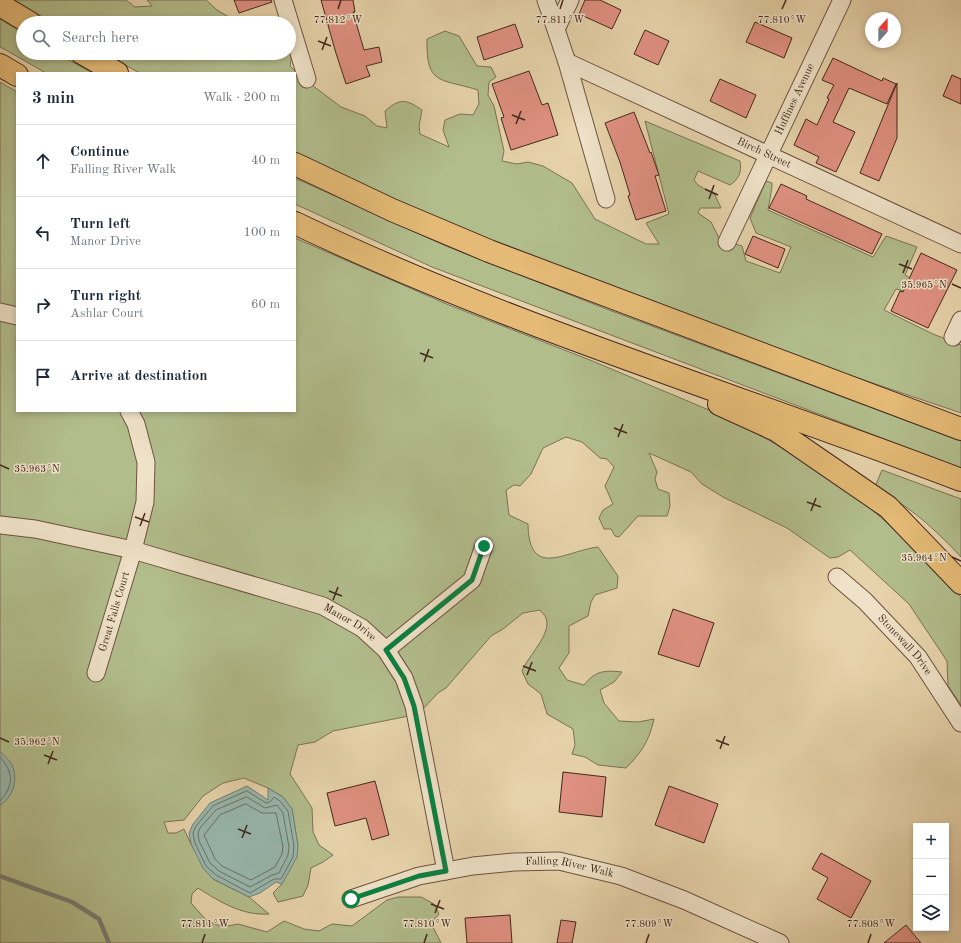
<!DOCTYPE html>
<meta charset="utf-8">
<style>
:root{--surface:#fff;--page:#f6f6f7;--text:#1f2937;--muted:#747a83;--line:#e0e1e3}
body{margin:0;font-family:"Old Standard TT",serif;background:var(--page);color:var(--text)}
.controls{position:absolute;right:12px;bottom:12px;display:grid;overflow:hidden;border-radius:0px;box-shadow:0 2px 6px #0003}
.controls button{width:36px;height:36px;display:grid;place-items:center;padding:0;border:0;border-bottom:1px solid var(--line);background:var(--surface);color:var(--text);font:20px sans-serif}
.compass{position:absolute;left:865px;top:12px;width:36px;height:36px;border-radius:50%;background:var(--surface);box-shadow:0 2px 6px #0003;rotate:21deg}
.stop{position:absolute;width:12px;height:12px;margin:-9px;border:3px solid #0b8043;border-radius:50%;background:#fff}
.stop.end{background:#0b8043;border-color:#fff;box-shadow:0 1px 4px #0008}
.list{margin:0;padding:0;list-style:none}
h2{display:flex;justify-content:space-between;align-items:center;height:52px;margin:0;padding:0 16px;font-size:17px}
h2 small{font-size:13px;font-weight:400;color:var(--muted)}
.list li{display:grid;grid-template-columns:26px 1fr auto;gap:12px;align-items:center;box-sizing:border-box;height:72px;padding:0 16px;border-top:1px solid var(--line)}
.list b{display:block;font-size:15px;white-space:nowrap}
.list p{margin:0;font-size:13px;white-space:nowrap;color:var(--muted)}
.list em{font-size:13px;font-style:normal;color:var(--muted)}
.icon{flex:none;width:22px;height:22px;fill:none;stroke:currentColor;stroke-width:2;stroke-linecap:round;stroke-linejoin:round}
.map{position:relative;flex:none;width:961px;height:943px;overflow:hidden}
.search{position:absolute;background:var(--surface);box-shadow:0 2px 6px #0003;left:16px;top:16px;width:280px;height:44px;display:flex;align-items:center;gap:10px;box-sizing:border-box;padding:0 14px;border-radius:22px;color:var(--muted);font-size:15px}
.panel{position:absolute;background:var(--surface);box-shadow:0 2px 6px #0003;left:16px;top:72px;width:280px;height:340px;border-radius:0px}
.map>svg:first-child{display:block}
.green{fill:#b2bd8c;stroke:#7b7254}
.water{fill:#97b7ad;stroke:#767e73}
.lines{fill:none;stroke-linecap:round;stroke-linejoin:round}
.shore{stroke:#6e7064;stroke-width:1}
.stream{stroke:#767e73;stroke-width:4.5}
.building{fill:#e09182;stroke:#44281c}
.minor-casing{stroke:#6d5340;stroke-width:19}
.highway-casing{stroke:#44281c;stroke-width:24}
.minor{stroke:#efe2c8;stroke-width:17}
.highway{stroke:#e4ba76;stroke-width:22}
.route{stroke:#0b8043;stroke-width:5}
.ticks{fill:none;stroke:#44281c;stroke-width:1.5}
.labels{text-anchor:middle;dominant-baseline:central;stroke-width:3;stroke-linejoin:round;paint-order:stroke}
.street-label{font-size:11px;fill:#44281c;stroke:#efe2c8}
.ticks-label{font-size:10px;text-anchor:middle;fill:#44281c;stroke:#efe2c8;stroke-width:3;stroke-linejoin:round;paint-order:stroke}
</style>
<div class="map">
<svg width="961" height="943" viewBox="0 0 961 943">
<rect width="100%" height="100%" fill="#e7d3ab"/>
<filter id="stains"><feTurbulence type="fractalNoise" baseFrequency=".005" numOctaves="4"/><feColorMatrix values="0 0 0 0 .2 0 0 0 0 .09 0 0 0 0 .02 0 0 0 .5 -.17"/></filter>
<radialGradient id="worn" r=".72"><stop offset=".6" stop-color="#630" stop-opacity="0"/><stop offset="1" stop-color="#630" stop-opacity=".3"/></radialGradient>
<path class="green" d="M14 0H126L135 7 152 6 147 0H206L217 10 239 23H53Z
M0 19 23 33V53H56L93 73H46L4 49 0 47Z
M445 31 459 36 477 66 491 67 496 77 489 82 488 95 494 106 504 151 502 161 517 164 528 162 543 166 572 183 595 219 646 244H659L646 223 669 214 645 121 740 161C742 172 739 179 730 185L698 171 694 180 698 185 715 195 721 208H700L698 213 711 222 720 240 742 246 746 261 780 273 791 247 756 233 750 218 766 181 772 183V187L768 210 873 257 886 236 917 247 905 275 935 292 931 299 896 289 884 310 933 334 961 345V413L840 372 479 236 382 194 295 153V73H140L103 53H289V49L292 54 290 66 300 76 341 107 365 116 377 126 387 128 385 111C400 98 406 99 422 110L419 126 420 134 449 147 443 130 445 120 460 114 473 115 479 104 478 90C440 78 426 86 427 39Z
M0 82 17 92V411H295V238L449 305 590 360 728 418 783 448 870 508 907 540 961 597V705L948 686 947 661 909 604 850 550 838 557 830 558 787 528 723 497 702 484 691 472 649 453 657 472 655 479 658 489 669 493 670 506 667 516H638L619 537 615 536 611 529H604L599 518 603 510 613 504 605 486 614 467 607 459 600 458 582 442 566 437 543 448 531 474 520 486 514 485 506 490 509 515 528 524C529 580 565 551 598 547L618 576 617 588 595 595 591 602 588 616 569 626V653L559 668 567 680 584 685C595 671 604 670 622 672L614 682 600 690 604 703 619 721 638 722 654 719C649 741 642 752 626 768L598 765 585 757 572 754 575 745 573 729 547 714 541 694 528 684 522 671C528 656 552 634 546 618 545 615 541 612 540 610L523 613 503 629 491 636 446 688 438 693 421 711 404 717 333 731 315 742 298 745 290 774 312 808 313 832 319 845 333 855 323 862 311 868 308 885 303 896 278 902 273 893 282 884 298 846 292 809 283 797 268 788 244 778 223 783 203 796 184 820 164 822 168 833H176L184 829 191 844 213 879 249 897 269 914C243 916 220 902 198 888L192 894 191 903 207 921 223 927 238 924 267 932 284 921 304 929 319 931 332 924 352 926 387 900 398 897H421L434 904 439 914 431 923 441 943H0Z
M295 178 446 246 609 310 961 441V468L432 267 295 204Z
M882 470 961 499V557C937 531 907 503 874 489Z"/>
<path class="water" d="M0 751C3 755 8 759 11 763 19 777 14 797 0 805Z
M247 786 268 800V788L283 797 292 809 298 846 297 857 282 884 276 882 260 893 249 897 213 879 203 868 191 844 189 833 193 824 210 803Z"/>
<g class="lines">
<path class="shore" d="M0 757C14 773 14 785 0 801
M247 791 266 803 270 802 274 797 280 801 288 811 294 846 293 857 281 879H274L250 893 216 875 206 866 195 843 193 833 196 826 213 806Z
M247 797 265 808 277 805 283 813 289 847 288 855 279 873 272 875 250 887 219 871 210 863 199 841 198 834 200 828 216 810Z
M246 804 262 813H276L283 847 282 854 275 867 251 880 222 866 215 859 204 835 220 815Z"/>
<path class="stream" d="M0 876 72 902 99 919 109 943"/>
</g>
<path class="building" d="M234 0H271L272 2 239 13Z
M321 0H353L355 12H353L364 50 379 47 382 62 366 66 370 76 346 84 335 50Z
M585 0H600L621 10 612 29 579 14Z
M755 22 792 38 784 58 746 42Z
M515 24 523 47 484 60 477 37Z
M645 30 669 41 658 65 634 54Z
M833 58 882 81 883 78 896 84 887 104 849 88 833 122 855 132 836 172 816 163 819 157 794 145 806 119 817 125 829 99 827 98 834 85 822 80Z
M529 71 542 105 548 103 558 135 511 150 501 118 504 117 492 84Z
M952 75 961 79V104L943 96Z
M720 79 756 95 746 118 710 101Z
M897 83V138L879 181 860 173Z
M634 112 650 153 651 152 659 175 655 176 666 211 636 220 628 196 630 195 620 162 605 123Z
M781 184 807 196 806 199 882 234 872 254 769 208Z
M753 236 785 249 778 268 745 254Z
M921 253 957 270 928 328 891 311 900 291 903 292Z
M673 609 714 623 699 667 658 654Z
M563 772 606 777 602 817 559 812Z
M375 781 389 835 372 840 366 818 335 826 327 793Z
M669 786 718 804 704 843 655 825Z
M821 853 871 881 851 918 817 899 828 878 812 869Z
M510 915 512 943H467L465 918Z
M561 920 576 922 572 943H557Z
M906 925 921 943H884Z"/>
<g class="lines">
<g class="minor-casing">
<g id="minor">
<path d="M283 0 307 79"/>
<path d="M546 0 567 62 606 199"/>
<path d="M556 29 570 0"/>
<path id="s1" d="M567 62 961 244"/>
<path id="s2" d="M727 242 842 0"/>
<path d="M0 312 17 316"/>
<path d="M953 337 961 320"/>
<path id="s3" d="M0 525 35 529 133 550 323 606 362 628 386 650 404 678 414 706 446 871"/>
<path id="s4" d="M837 577 865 601 918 657 961 723"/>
<path d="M386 650 472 580 484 546"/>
<path id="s5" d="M96 673 133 550 145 502 146 462 136 424 129 411"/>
<path id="s6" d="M351 899 419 876 473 866 514 862 559 861 621 876 684 900 780 943"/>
</g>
</g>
<g class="highway-casing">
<path id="highway" d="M0 5 30 23
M82 53 117 73
M0 65 17 75
M295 164 392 210 489 251 961 429
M295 223C510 326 739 395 961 480
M719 404 776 430 888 507 961 583"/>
</g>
<use href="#minor" class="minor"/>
<use href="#highway" class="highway"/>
</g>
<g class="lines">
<path class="route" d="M351 899 419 876 446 871 414 706 404 678 386 650 472 580 484 546"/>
</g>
<path class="ticks" d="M338 9 341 0M560 9 563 0M782 9 786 0M318 41 331 46M322 50 327 37M512 115 525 120M516 124 521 111M705 189 718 195M709 199 714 185M899 264 912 269M903 273 908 260M952 284 961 288M420 353 433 358M424 362 429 349M614 428 627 433M618 437 623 424M0 465 9 469M807 502 821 507M811 511 816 498M135 517 149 522M140 526 145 513M952 557 961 561M329 591 342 596M333 600 338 587M523 666 536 671M527 675 532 662M0 738 9 742M716 740 729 745M720 749 725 736M44 755 57 760M48 764 53 751M238 829 251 834M242 838 247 825M431 904 444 909M435 913 440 900M202 943 205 934M424 943 427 934M646 943 649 934M868 943 871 934"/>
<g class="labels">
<g class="street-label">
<text stroke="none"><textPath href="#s2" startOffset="158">Huffines Avenue</textPath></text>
<text stroke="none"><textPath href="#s1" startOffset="217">Birch Street</textPath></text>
<text stroke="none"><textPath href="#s5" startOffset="64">Great Falls Court</textPath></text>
<text stroke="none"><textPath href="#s3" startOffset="365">Manor Drive</textPath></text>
<text stroke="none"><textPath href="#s4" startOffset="96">Stonewall Drive</textPath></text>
<text stroke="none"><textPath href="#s6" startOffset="224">Falling River Walk</textPath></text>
</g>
</g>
<g class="ticks-label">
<text x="338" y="23">77.812°W</text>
<text x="560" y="23">77.811°W</text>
<text x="782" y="23">77.810°W</text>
<text x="924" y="288">35.965°N</text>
<text x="37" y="472">35.963°N</text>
<text x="924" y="561">35.964°N</text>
<text x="37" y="745">35.962°N</text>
<text x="205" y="927">77.811°W</text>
<text x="427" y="927">77.810°W</text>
<text x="649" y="927">77.809°W</text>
<text x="871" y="927">77.808°W</text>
</g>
<rect width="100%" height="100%" filter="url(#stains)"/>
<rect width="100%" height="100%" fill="url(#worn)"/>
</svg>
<div class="controls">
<button>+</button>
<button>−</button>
<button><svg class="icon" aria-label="layers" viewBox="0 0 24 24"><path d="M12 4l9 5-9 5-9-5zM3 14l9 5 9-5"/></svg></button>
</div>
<svg class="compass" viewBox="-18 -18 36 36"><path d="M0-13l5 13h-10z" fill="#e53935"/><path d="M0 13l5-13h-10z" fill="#747a83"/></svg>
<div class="stop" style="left:351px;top:899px"></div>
<div class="stop end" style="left:484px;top:546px"></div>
<div class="search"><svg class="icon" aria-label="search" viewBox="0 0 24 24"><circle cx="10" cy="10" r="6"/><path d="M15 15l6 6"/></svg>Search here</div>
<section class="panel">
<h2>3 min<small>Walk · 200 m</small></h2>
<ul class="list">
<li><svg class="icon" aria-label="ahead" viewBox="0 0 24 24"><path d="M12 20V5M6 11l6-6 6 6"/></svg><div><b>Continue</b><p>Falling River Walk</p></div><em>40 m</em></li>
<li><svg class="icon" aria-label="left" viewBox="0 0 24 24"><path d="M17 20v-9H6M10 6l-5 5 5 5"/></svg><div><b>Turn left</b><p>Manor Drive</p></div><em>100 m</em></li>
<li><svg class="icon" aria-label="right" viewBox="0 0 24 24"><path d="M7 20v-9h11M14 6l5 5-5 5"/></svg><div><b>Turn right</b><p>Ashlar Court</p></div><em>60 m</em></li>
<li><svg class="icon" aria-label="arrive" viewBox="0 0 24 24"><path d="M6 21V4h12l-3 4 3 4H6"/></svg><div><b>Arrive at destination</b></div></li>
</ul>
</section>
</div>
